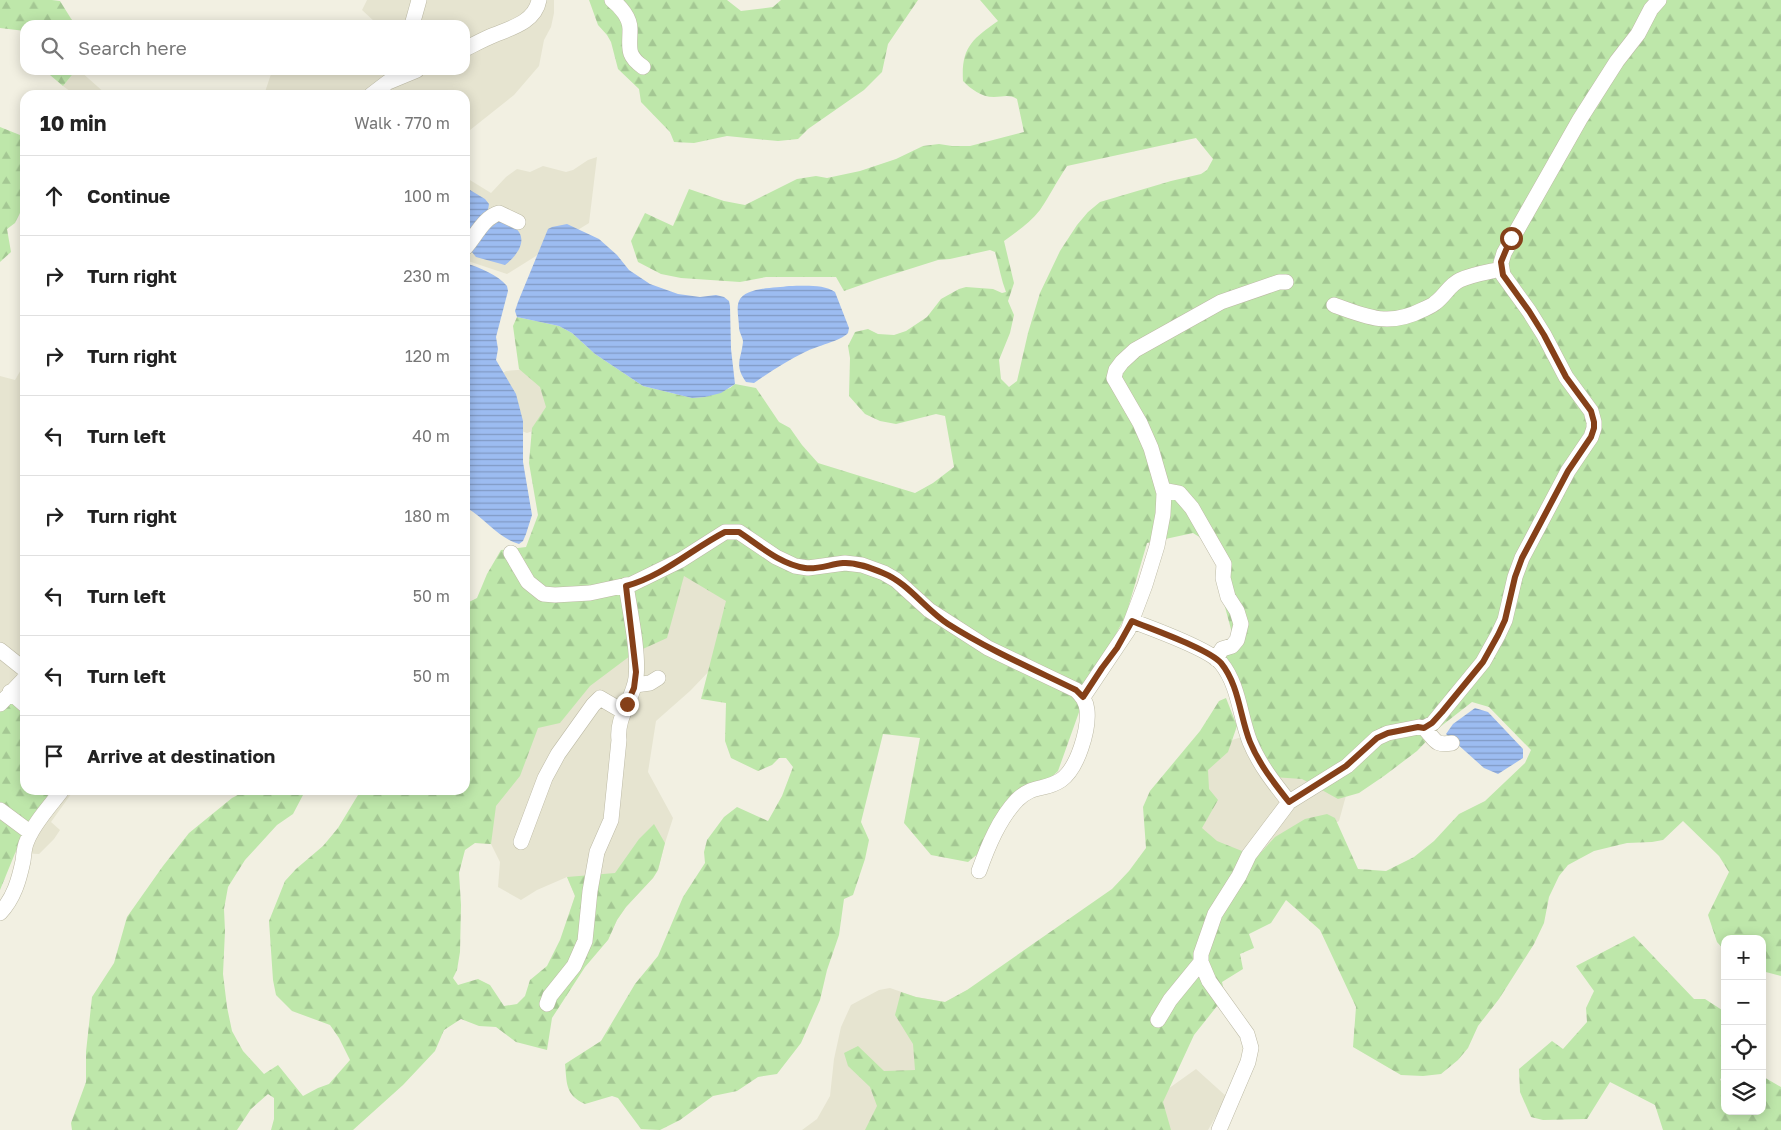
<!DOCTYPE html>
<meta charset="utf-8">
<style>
:root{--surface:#fff;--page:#f2f2f2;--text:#222;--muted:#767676;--line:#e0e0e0}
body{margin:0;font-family:"Golos Text",sans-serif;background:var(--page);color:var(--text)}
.controls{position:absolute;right:15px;bottom:15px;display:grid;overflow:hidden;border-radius:10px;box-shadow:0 2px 12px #0003}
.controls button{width:45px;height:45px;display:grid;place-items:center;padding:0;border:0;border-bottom:1px solid var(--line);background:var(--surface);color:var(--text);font:25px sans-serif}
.stop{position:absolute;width:15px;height:15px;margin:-11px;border:4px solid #854019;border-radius:50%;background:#fff}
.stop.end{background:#854019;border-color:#fff;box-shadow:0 1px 5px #0008}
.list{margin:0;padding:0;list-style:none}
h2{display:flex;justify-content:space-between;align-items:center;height:65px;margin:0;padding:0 20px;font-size:21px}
h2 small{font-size:16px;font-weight:400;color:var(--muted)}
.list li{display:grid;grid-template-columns:32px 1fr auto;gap:15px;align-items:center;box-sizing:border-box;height:80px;padding:0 20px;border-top:1px solid var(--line)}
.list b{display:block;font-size:19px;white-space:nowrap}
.list em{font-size:16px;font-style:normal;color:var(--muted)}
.icon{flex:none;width:28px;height:28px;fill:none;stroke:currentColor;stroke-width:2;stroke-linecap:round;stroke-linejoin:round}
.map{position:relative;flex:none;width:1781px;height:1130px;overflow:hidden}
.search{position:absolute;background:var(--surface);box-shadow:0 2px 12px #0003;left:20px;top:20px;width:450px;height:55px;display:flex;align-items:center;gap:12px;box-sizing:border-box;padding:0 18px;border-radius:15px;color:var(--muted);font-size:19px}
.panel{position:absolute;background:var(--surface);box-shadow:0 2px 12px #0003;left:20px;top:90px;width:450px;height:705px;border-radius:15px}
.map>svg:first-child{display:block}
.residential{fill:#e6e4d0}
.forest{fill:url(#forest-firs);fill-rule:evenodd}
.water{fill:url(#water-rules)}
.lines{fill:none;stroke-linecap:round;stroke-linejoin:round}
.minor-casing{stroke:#bdbaa5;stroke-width:16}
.minor{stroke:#fff;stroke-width:15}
.route{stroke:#854019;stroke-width:6}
</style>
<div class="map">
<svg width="1781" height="1130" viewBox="0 0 1781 1130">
<defs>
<pattern id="forest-firs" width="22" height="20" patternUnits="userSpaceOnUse" patternTransform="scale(1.25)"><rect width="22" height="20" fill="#bee7aa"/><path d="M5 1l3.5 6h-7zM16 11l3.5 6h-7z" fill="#a4c793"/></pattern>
<pattern id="water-rules" width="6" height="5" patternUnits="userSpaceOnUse" patternTransform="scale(1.25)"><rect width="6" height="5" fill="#9cbcf1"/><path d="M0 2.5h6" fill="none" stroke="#819ac4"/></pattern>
</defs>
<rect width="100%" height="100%" fill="#f2f0e2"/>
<path class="residential" d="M367 0H554V13L551 27 544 40 539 66 514 95 465 134V95H264L272 71 332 73 346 70H465V25H375L376 23 362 10Z
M76 70H79L107 95H75L63 86Z
M597 157 589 223 507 274 465 260V177L491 193 506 177 517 169 530 172 543 166 566 172 573 170 588 160Z
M25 363V790H74L51 822 60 830 54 839 39 854 0 852V376L15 380Z
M554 367 570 418 527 433 513 428 493 379 506 371Z
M683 550 758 585 740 639 690 691 656 721 648 772 673 818 665 843 658 870 653 878 626 907 617 920 608 940 563 933 575 896 567 877 537 890 521 900 498 887 500 862 491 844 475 843 498 763Z
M1260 731 1347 792 1339 821 1294 847 1226 862 1185 843 1200 779 1223 743Z
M890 988 916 997 945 1002 967 990 1144 1106 1196 1069 1227 1097 1208 1130H802L817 1119 830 1096 834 1059 841 1027 851 1005 879 990Z"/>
<path class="forest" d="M0 0H52L60 1 75 25H25V31L0 28Z
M589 0H727L741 11 773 7 781 0H918L888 44 882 72 864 90 808 129 798 139 778 141 727 136 694 143 674 142 670 132 641 102 639 89 618 69 611 42 607 35 598 25Z
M980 0H1781V976L1762 971V939H1725V951L1717 942 1708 915 1729 872 1719 856 1683 821 1663 840 1652 842 1627 843 1594 851 1568 865 1559 876 1549 897 1544 923 1534 944 1499 999 1478 1026 1468 1048 1458 1060 1441 1074 1423 1076 1401 1075 1353 1047 1356 1007 1320 930 1286 900 1271 923 1249 934 1254 948 1240 954 1243 969 1222 982 1225 996 1194 1035 1163 1102 1171 1130H865L877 1106 870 1087 848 1066 844 1053 858 1046 884 1071 915 1070 913 1044 895 1015 901 992 916 997 945 1002 967 990 1112 889 1129 871 1146 848 1143 807 1150 791 1200 731 1219 701 1226 698 1237 726 1228 752 1208 770 1209 789 1218 800 1202 828 1217 841 1257 857 1275 837 1305 819 1327 814 1335 818 1358 869 1386 871 1414 857 1434 841 1459 814 1485 801 1525 763 1531 750 1489 707 1472 702 1440 727 1417 751 1384 776 1359 793 1338 799 1302 779 1273 777 1246 725 1223 657 1232 633 1218 581 1217 548 1193 533 1147 543 1126 615 1088 687 1058 771 1022 805 996 839 968 862 931 855 904 823 920 738 883 734 861 822 869 840 865 859 853 895 844 899 839 935 827 970 820 1000 801 1043 777 1074 758 1077 737 1091 713 1096 680 1120 660 1130 641 1129 618 1098 612 1096 585 1104C565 1095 567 1083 565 1064L601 1041 635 984 658 956 683 897 705 863 704 852 707 840 724 817 737 807 768 821 782 796 793 767 786 758H779L772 765 758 771 731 758 725 741 726 703 701 699 726 601 684 576 667 638 634 653 590 686 560 723 538 728 520 776 496 806 491 844 475 843 465 850 459 873 461 905 460 952 457 970 453 978 458 985 478 979 490 985 504 1006 517 1004 525 996 530 980 547 966 560 940 575 896 567 877 615 873 639 839 654 824 665 843 658 870 653 878 626 907 617 920 608 940 585 967 552 1018 547 1050 516 1042 496 1027 479 1026 461 1019 444 1030 435 1051 403 1085 353 1130H271L274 1119V1098L268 1094 251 1109 237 1130H72L71 1123 86 1082V1052L92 997 114 963 127 917 163 866 189 833 232 798 247 790H298L303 795 293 814 277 825 245 860 228 887 224 909 225 931 223 974 227 1007 232 1031 243 1051 264 1074 278 1065 303 1096 318 1088 329 1084 350 1060 339 1038 330 1025 292 1011 276 995 273 980 269 921 285 881 296 869 323 846 338 828 361 790H465V604L477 598 487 574 501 550 526 547 538 515 529 463 532 428 546 407 540 387 519 369 513 326 517 317 559 326 572 333 595 354 643 386 692 398 705 397 730 388 735 384 756 388 779 422 790 428 802 445 818 463 915 493 933 483 954 467 945 416 936 414 896 424 880 421 865 414 849 396 850 358 848 346 855 332 868 329 878 334 894 335 906 331 927 317 941 299 959 289 966 287 993 289 1002 293 1006 292C1001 279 999 266 995 252L990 250 950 259 938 260 878 279 844 291 836 277H766L740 282 681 278 661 274 638 262 631 241 645 213 673 226 689 189 724 201 745 205 797 179 816 176 827 178 860 171 896 159 923 146 939 144 952 146H970L1024 132 1017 99C1009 94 1003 97 994 97 981 97 971 89 963 81 961 48 972 39 998 21ZM1196 138 1213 159 1207 170 1201 174 1171 181 1100 202 1088 212 1077 225 1060 251 1040 293 1028 333 1017 381 1009 387 1001 379 999 360 1010 333 1014 315 1008 301 1014 283 1004 241C1016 232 1030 223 1040 210 1049 197 1057 181 1067 166Z
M44 70H76L63 86Z
M0 127 25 137V209L23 207 15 223 7 229 11 252 0 262Z
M0 698 25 699V790H51L18 846 0 890Z
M1634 936 1694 999H1705L1722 1010 1725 1019V1070L1720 1080 1725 1083V1111H1762V1076L1781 1087V1130H1663L1655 1105 1610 1082 1587 1119 1543 1120 1531 1117 1520 1092 1519 1069 1552 1041 1563 1049 1587 1022 1586 1008 1594 991 1576 966Z"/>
<path class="water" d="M465 187 485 199 489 204 488 210 465 239Z
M498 220C503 221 509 223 513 226 530 238 518 255 505 265L476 257 471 251 485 230Z
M567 224 599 239 617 255 629 270 650 284 678 294 700 297 716 295 724 297 729 301 730 306 731 349 735 384 721 393 705 397 692 398 643 386 595 354 572 333 559 326 517 317 515 311 518 302 548 229 552 227Z
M465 263C479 267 498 275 507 286L508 291 496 337 498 349 496 360 516 394 523 421V462L532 515 526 534 523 541 519 544C498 538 484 517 465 507Z
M789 286C803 286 824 284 835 292L849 328 848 333C841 341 816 346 805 352 787 361 771 371 754 383L746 382C734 365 741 360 743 342 743 337 739 333 739 327 739 320 736 308 739 301 745 287 776 288 789 286Z
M1475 708 1488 712 1523 749V758L1498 774 1484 768 1446 734 1453 724Z"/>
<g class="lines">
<g class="minor-casing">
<path id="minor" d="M612 0C621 7 630 18 630 29 630 48 626 55 643 67
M412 25 419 0
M465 49C475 44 484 39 494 35 511 28 535 22 539 0
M371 95 388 82 417 70
M465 248C476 236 483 218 499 213L518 222
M1334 305C1366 317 1389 327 1422 310 1426 308 1432 306 1435 303 1445 296 1449 285 1460 280 1473 274 1488 272 1501 269
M1163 490 1179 493 1192 508 1224 564 1223 578 1228 597 1237 611 1241 624 1237 640 1232 646 1222 649 1216 659
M511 553 528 582 543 594 555 595 590 593 632 584 681 560 725 532H739L776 557 795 566 808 568 845 563 862 565 884 573 896 580 929 610 988 648 1076 690C1082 696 1086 701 1087 710 1089 729 1078 768 1061 780 1045 791 1033 784 1017 800 999 819 988 846 979 871
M1132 621C1151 628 1209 649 1221 663 1239 685 1240 717 1250 742 1259 764 1274 783 1289 802
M0 650 25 670
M635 685 650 683 658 678
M10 692 25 705
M1083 697 1128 630 1145 585 1157 546 1163 514 1164 493 1151 448 1140 423 1114 378 1116 370 1122 362 1135 350 1221 302 1279 282H1286
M0 704 25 678
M1424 728C1436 740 1434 746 1452 743
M0 810 31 833
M521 842 545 778 558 754 593 705 600 698 624 712
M0 913C14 898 19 880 23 861 24 854 24 847 27 841 33 824 51 805 62 790
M547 1004 550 996 574 966 585 941 590 891 597 852 611 820 619 740C616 717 633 700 636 678 639 652 630 612 626 585
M1158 1020 1170 1000 1201 962
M1219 1130 1248 1062 1251 1048 1247 1034 1209 981 1201 962V954L1215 914 1239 876 1249 855 1289 802 1347 766 1377 738 1388 733 1419 727 1424 728 1433 723 1483 662 1498 635 1505 620 1515 577 1522 558 1568 471 1591 437 1594 428V422L1591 411 1566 377 1544 335 1529 311 1503 275 1501 263 1504 253 1580 119 1617 61 1638 34 1651 9 1659 0"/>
</g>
<use href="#minor" class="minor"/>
</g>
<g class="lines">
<path class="route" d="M627 704 634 688 636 672 626 586C663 576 692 549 725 532H739C760 546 780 564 805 568 817 570 831 564 843 563 856 562 871 568 883 573 908 583 925 609 948 624 989 650 1033 669 1076 690L1083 697 1102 668 1117 648 1132 621C1151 629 1209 649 1221 663 1239 685 1240 717 1250 742 1259 764 1274 783 1289 802L1346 766 1377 738 1388 733 1418 727 1424 728 1432 723 1442 712 1483 662 1498 635 1505 620 1515 577 1522 558 1568 471 1591 437 1594 428V422L1591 411 1566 377 1544 335 1529 311 1503 275 1501 262 1511 238"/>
</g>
</svg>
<div class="controls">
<button>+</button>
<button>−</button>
<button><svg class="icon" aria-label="locate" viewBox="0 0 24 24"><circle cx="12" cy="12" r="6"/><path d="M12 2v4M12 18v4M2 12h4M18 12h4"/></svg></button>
<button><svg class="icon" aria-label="layers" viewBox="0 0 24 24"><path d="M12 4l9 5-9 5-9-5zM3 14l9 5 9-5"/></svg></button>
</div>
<div class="stop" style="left:1511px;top:238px"></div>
<div class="stop end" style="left:627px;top:704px"></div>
<div class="search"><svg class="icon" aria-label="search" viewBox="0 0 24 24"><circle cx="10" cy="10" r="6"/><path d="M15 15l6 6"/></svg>Search here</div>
<section class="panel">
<h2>10 min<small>Walk · 770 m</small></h2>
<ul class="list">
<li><svg class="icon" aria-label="ahead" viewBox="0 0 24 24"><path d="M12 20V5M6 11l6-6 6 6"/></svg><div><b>Continue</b></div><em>100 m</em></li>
<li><svg class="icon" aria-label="right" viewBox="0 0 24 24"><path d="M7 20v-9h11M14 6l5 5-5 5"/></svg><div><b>Turn right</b></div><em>230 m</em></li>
<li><svg class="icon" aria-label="right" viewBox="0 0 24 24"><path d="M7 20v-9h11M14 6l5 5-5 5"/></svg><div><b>Turn right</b></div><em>120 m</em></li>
<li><svg class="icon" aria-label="left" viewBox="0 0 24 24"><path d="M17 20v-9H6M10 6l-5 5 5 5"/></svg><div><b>Turn left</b></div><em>40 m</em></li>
<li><svg class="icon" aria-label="right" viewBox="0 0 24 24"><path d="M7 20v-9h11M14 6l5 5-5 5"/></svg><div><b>Turn right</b></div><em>180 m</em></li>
<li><svg class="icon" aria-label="left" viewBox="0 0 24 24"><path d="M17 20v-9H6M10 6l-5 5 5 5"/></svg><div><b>Turn left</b></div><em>50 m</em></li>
<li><svg class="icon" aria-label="left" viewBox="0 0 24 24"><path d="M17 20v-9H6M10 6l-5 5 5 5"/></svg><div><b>Turn left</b></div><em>50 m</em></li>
<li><svg class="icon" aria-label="arrive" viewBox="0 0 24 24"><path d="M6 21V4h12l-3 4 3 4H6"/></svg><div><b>Arrive at destination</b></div></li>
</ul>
</section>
</div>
